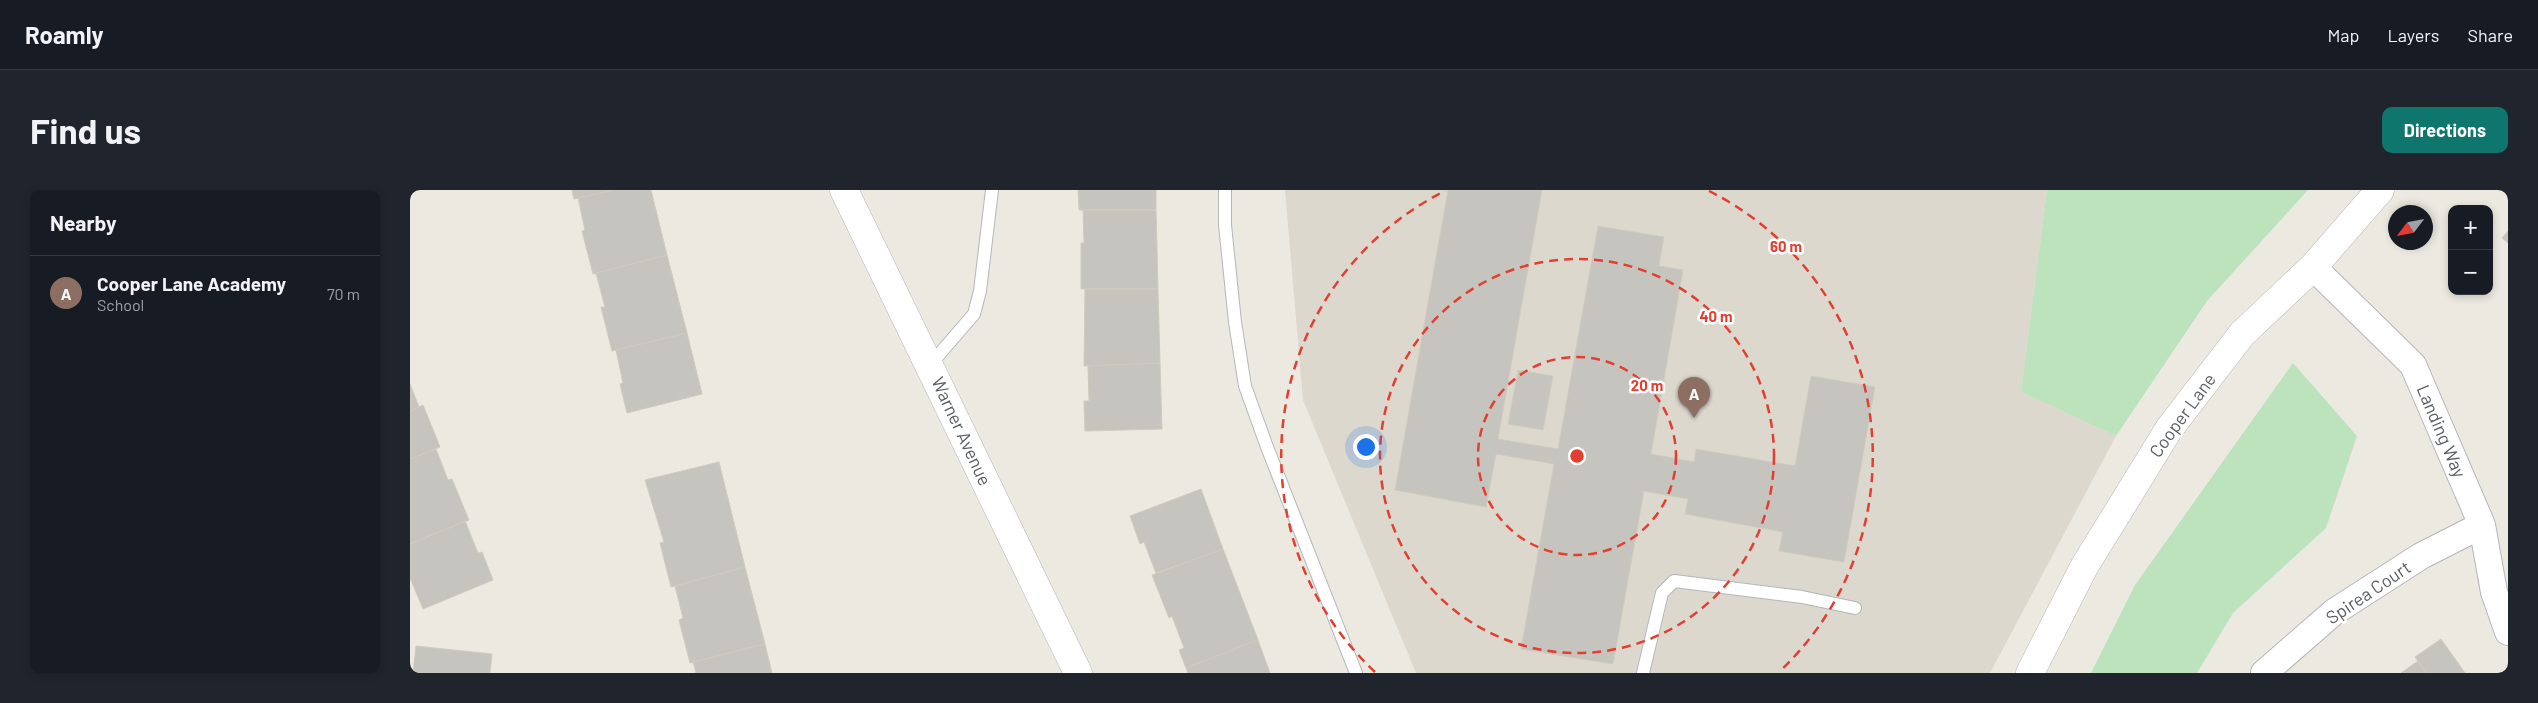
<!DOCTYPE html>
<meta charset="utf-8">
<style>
:root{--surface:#171b24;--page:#20242c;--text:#f1f3f6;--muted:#9ea1a6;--line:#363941;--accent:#0f766e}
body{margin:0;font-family:Barlow,sans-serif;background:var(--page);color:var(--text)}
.controls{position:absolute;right:15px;top:15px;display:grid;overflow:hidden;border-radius:10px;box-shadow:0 2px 8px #0003}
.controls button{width:45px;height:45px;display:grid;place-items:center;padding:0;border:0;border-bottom:1px solid var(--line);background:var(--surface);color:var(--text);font:25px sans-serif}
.compass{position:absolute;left:1978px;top:15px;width:45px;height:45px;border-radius:50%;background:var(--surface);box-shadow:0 2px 8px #0003;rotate:238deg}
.you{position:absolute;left:955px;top:256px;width:18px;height:18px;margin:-12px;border:4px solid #fff;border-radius:50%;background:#1a73e8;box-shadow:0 0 0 8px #1a73e833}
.badge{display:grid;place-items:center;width:32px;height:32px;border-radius:50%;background:var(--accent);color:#fff;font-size:16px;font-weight:700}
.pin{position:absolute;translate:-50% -41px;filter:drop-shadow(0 1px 2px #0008)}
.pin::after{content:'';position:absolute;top:26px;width:18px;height:15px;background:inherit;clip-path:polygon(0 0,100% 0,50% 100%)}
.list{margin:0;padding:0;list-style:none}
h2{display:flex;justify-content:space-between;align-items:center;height:65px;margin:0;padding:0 20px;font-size:21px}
h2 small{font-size:16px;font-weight:400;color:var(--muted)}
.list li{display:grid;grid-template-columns:32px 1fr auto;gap:15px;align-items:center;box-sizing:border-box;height:75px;padding:0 20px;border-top:1px solid var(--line)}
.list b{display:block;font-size:19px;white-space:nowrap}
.list p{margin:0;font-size:16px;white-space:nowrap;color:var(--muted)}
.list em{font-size:16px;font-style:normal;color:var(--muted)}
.map{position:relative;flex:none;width:2098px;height:483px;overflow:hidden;border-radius:10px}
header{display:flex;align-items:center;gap:30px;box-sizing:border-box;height:70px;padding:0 25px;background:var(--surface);border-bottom:1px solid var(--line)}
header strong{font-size:24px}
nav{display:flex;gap:28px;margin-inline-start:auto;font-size:18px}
.intro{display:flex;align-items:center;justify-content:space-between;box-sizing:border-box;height:120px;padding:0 30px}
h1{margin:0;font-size:35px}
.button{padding:12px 22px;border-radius:10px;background:var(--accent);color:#fff;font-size:18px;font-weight:700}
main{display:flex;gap:30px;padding:0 30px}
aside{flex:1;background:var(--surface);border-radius:10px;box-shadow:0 2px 8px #0003}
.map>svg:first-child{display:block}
.education{fill:#dcd8ce}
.green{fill:#bde3bd}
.building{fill:#c6c4be;stroke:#d0cbbf}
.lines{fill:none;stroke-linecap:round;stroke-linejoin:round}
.service-casing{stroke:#b3b6bb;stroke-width:14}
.minor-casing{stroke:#b3b6bb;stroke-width:28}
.tertiary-casing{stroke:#b3b6bb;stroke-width:29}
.service{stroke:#fff;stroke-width:12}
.minor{stroke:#fff;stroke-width:26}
.tertiary{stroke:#fff;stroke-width:28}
.ring{fill:none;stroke:#e33e2f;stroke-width:2.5;stroke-dasharray:9 6}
.labels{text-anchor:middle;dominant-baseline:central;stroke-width:5;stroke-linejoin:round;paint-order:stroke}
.street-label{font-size:18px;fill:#595d61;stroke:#fff}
.centre{fill:#e33e2f;stroke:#fff;stroke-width:2.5}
.ring-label{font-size:15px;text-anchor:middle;font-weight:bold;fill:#e33e2f;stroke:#fff;stroke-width:5;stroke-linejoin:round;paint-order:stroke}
</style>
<header>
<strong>Roamly</strong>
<nav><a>Map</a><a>Layers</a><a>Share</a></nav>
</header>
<div class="intro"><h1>Find us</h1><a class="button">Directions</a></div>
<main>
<aside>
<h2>Nearby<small></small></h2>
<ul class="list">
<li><span class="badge" style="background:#8d6e63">A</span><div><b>Cooper Lane Academy</b><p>School</p></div><em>70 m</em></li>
</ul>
</aside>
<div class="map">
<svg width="2098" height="483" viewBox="0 0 2098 483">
<rect width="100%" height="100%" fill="#ece9e0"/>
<path class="education" d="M875 0H1637L1611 202 1706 246 1580 483H1006L893 210Z"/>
<path class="green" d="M1637 0H1898L1797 111 1706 246 1611 202Z
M1883 173 1947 246 1916 338 1823 423 1787 483H1681L1725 395Z"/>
<path class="building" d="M162 0H204L164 9Z
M204 0H241L257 65 183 84 172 41 175 40 168 8Z
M668 0H746V20H669Z
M1038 0H1132L1088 249 1148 259 1188 36 1254 47 1249 76 1273 80 1241 264 1284 272 1286 259 1385 276 1401 186 1465 197 1434 372 1369 361 1373 342 1275 324 1278 309 1234 301 1203 474 1111 459 1144 274 1086 264 1076 317 985 300Z
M673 20H746L748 99H671V53H674Z
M2098 41V53L2092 48Z
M257 65 277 143 202 161 191 117H195L186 83Z
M675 99H748L750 173 674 176Z
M277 143 292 204 217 223 210 194 213 193 206 160Z
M750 173 752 239 675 241 674 211H679L678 176Z
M1108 180 1143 186 1133 240 1098 234Z
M0 194 9 217 0 221Z
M13 215 30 257 0 269V221Z
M26 259 38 290 42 289 59 330 0 354V269Z
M309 272 335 377 261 397 250 353 254 352 235 290Z
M791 299 813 359 746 383 734 352 730 354 720 326Z
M55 331 68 363 72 362 83 390 13 419 0 388V354Z
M813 359 848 450 776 478 769 460 774 458 762 426 759 428 742 385Z
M335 377 355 454 280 473 269 430 273 428 265 396Z
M2031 449 2055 483H2017L2005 467Z
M848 450 860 483H778L776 478Z
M355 454 362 483H286L283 472Z
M6 456 82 464 80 483H3Z
M2008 471 2017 483H1991Z"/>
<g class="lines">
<g class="service-casing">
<path id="service" d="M815 0V35L825 132 835 196 857 257 946 483
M520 175 564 124 570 101 582 0
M1233 483 1252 403 1264 391 1392 407 1445 418"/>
</g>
<g class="minor-casing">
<path id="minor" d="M1903 77 2003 175 2072 335 2084 402 2098 442
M1854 483 1924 422 2011 366 2072 335"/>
</g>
<g class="tertiary-casing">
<path id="tertiary" d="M434 0 668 483
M1620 483 1674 377 1759 239 1832 144 1903 77 1970 0"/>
</g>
<use href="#service" class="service"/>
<use href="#minor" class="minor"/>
<use href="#tertiary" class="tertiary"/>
</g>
<g class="ring">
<circle cx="1167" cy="266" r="99"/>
<circle cx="1167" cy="266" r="197"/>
<path d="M965 482A296 296 0 0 1 1035 1M1299 1A296 296 0 0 1 1369 482"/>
</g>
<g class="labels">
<g class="street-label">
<text transform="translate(1772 225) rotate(-54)">Cooper Lane</text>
<text transform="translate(552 241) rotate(65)">Warner Avenue</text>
<text transform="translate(2032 241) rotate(67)">Landing Way</text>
<text transform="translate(1958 402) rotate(-34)">Spirea Court</text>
</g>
</g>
<circle cx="1167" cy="266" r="8" class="centre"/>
<g class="ring-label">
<text x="1376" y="62">60 m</text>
<text x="1306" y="132">40 m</text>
<text x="1237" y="201">20 m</text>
</g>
</svg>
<div class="controls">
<button>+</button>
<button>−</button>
</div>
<svg class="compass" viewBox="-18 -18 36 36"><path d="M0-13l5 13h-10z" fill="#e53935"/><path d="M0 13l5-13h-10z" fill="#9ea1a6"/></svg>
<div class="you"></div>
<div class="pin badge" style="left:1284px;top:228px;background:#8d6e63">A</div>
</div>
</main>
